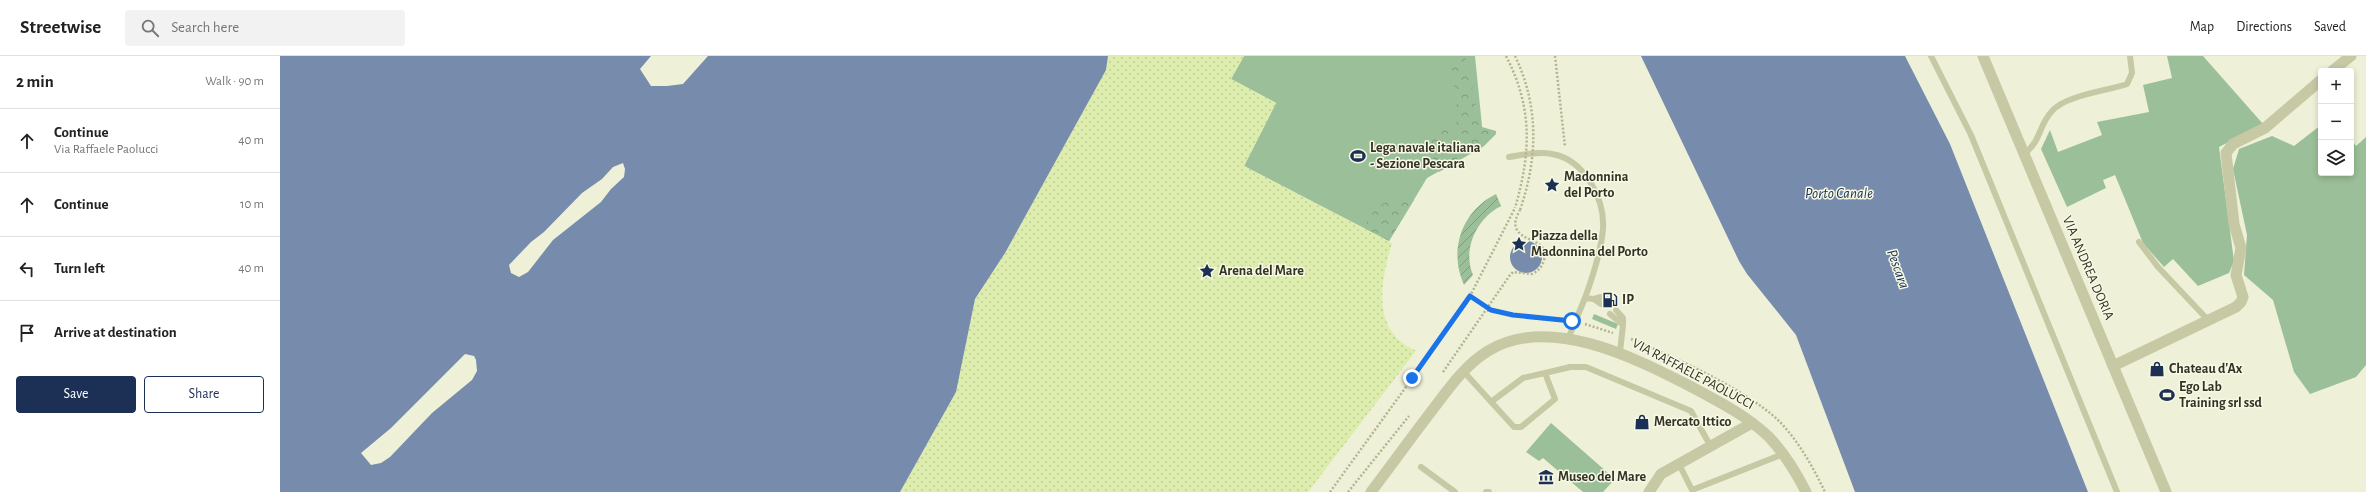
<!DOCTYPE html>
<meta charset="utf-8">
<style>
:root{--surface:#fff;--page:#f2f2f2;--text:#222;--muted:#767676;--line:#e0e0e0;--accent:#1c2f55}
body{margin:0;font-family:"Alegreya Sans",sans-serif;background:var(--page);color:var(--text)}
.controls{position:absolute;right:12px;top:12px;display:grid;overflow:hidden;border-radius:4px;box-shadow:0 2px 6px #0003}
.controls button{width:36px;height:36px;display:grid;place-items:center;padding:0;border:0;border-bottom:1px solid var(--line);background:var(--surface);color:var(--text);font:20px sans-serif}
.stop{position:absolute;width:12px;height:12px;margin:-9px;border:3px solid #1a73e8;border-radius:50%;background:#fff}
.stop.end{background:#1a73e8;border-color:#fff;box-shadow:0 1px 4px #0008}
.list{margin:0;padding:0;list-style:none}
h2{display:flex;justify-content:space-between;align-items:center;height:52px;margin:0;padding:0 16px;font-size:17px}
h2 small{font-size:13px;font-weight:400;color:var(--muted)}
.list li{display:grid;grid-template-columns:26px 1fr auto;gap:12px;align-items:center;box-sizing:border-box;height:64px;padding:0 16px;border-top:1px solid var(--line)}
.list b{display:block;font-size:15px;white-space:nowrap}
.list p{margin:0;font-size:13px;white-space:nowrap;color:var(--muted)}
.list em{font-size:13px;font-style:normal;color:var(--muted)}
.actions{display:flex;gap:8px;padding:12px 16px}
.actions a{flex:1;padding:9px 0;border:1px solid var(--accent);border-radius:4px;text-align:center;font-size:14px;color:var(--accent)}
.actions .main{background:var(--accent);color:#fff}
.icon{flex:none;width:22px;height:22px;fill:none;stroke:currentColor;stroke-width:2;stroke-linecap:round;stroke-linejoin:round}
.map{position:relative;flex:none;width:2086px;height:436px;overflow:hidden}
header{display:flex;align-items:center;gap:24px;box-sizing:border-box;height:56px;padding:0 20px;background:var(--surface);border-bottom:1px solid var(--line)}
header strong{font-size:19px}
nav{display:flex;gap:22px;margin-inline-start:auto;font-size:14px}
.search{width:280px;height:36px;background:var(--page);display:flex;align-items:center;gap:10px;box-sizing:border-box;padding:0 14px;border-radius:4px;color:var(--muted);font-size:15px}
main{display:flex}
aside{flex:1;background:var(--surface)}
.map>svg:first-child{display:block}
.grass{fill:#9bbf98}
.forest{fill:url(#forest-crowns)}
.sand{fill:url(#sand-dots)}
.garden{fill:url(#garden-furrows)}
.water{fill:#778bad}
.pier{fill:#eef1d8}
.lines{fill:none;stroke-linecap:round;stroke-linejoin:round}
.path{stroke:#b3b48f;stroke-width:2.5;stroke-dasharray:2 2;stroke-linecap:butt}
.service{stroke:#c7c8a4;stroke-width:6}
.minor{stroke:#c7c8a4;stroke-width:11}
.tertiary{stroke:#c7c8a4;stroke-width:11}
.path-bridge{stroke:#b3b48f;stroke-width:2.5;stroke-dasharray:2 2;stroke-linecap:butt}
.route{stroke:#1a73e8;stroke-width:5}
.labels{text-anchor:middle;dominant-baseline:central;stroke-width:3;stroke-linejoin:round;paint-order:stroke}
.poi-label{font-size:14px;font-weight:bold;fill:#343226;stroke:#f6f9e4;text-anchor:start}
.street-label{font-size:14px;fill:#343226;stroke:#f6f9e4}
.water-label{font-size:15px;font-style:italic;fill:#1c2f55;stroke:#f6f9e4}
</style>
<header>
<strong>Streetwise</strong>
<div class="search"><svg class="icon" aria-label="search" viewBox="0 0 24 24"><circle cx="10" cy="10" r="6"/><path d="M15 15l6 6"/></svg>Search here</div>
<nav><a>Map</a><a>Directions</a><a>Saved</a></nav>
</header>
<main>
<aside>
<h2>2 min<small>Walk · 90 m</small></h2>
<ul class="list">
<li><svg class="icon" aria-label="ahead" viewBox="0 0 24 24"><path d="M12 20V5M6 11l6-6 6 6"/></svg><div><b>Continue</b><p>Via Raffaele Paolucci</p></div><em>40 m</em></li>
<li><svg class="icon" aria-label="ahead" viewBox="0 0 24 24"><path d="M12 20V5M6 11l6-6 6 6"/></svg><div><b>Continue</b></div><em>10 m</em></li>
<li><svg class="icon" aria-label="left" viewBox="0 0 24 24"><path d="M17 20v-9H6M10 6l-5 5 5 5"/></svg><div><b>Turn left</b></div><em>40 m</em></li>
<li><svg class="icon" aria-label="arrive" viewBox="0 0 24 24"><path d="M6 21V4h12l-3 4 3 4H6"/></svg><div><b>Arrive at destination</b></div></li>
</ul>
<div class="actions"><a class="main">Save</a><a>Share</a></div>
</aside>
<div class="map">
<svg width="2086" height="436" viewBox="0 0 2086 436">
<defs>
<pattern id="forest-crowns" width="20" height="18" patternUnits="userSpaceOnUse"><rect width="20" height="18" fill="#9bbf98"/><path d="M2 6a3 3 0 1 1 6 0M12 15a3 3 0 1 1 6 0" fill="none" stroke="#7f9c7c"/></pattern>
<pattern id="sand-dots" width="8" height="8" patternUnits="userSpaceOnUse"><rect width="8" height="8" fill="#ddedae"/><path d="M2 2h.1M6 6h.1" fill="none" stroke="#becc96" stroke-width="1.8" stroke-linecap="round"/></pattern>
<pattern id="garden-furrows" width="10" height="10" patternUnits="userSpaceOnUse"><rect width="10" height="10" fill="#9bbf98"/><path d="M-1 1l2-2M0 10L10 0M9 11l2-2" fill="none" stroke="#7f9c7c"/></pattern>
</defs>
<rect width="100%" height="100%" fill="#eef1d8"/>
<path class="grass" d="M964 0H1195L1204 90 1147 122 1109 185 964 110 996 47 951 23Z
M1887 0H1923L1983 68 1939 91 1954 205 1949 217 1918 230 1893 203 1884 211 1863 187 1835 119 1823 124 1826 132 1787 151 1761 93 1770 74 1778 96 1822 79 1817 66 1869 56 1863 29 1892 22Z
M2041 69V117H2071V83L2076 90 2086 81V309L2076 321 2030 338 2014 316 1993 244 1964 219 1967 179 1953 113 1959 93 1992 80 2014 90Z
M1314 258 1338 268 1336 273 1312 263Z
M1271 367 1335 423 1323 436H1303L1263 402 1259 405 1246 396Z"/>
<path class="forest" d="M1167 0H1185C1193 23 1193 49 1202 71L1216 75V78L1204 90 1159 116 1152 101 1151 81C1159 74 1168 72 1177 66L1178 59 1172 14Z
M1127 141 1134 144 1109 185 1084 172C1095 150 1102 144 1127 141Z"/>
<path class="sand" d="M828 0H964L951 23 996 47 964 110 1112 187C1104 216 1093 255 1116 281 1120 287 1130 291 1136 295L1028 436H620L676 336 695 243 725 197 826 14Z"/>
<path class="garden" d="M1216 138 1221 150C1197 162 1182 193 1193 219L1184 229C1168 194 1182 155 1216 138Z"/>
<path class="water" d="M0 0H828L826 14 725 197 695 243 676 336 620 436H0Z
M1361 0H1625L1670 88 1808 436H1575L1516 279 1467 218 1459 205Z
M1230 201a16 16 0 1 1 32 0a16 16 0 1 1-32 0Z"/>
<path class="pier" d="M371 0H428L403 28 387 30H371L360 13Z
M343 107 345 113 344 121 331 133 321 146 273 184 248 216 239 221 231 217 229 209 251 186 264 176 302 137 322 123 333 111Z
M185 298 194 300 196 304 197 315 192 324 152 357 110 401 101 407 91 409 81 397 111 372Z"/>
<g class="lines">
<path class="path" d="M1275 0 1285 91
M1190 240 1209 252
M1207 255 1211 254 1252 262 1285 265
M1305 268 1333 277
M1351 283C1394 301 1465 333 1498 364 1518 384 1533 411 1545 436
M1163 316 1230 219 1233 216 1252 218C1258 215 1262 211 1264 204 1269 182 1242 187 1236 172 1234 165 1237 160 1240 154
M1050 436 1186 248 1235 152
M1068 436 1129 360"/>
<path class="service" d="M1651 0 1691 79 1837 436
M1744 98C1762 84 1758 70 1772 55 1786 39 1827 35 1847 28L1852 17 1850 0
M1229 101C1243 99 1258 95 1272 98 1304 103 1325 143 1323 173 1321 196 1313 220 1305 242
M1859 186 1878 211 1928 264
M1314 243 1321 241 1327 243
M1336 254 1343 262V269
M1330 258 1343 269 1340 296
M1288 283 1305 242 1314 243 1321 248
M1184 316 1234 371H1241L1275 343 1265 317 1243 322 1211 346
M1265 317 1290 311H1306L1411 355 1431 391
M1399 408 1412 434 1503 398
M1141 411 1175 436
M1206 436H1209"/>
<path class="minor" d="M2052 15 2071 0
M1833 310 1956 251 1961 246 1963 241 1956 219 1961 192 1954 168 1946 97 1953 88 1985 72 2041 24
M1369 436 1381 418 1472 367"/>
<path class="tertiary" d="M1703 0 1886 436
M1091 436C1110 411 1128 386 1147 361 1165 338 1183 310 1208 295 1268 258 1353 301 1408 329 1436 344 1466 359 1489 381 1504 397 1516 416 1526 436"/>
<path class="path-bridge" d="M1226 0C1253 52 1251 97 1235 152
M1235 0C1259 50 1258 102 1240 154"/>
</g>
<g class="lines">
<path class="route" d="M1132 322 1190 240 1211 254 1233 259 1292 265"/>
</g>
<defs>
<g id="stadium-bare" transform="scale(1.2)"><path d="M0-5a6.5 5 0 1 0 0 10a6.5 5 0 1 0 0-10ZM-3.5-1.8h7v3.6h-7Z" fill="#1c2f55" stroke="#f6f9e4" stroke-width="2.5" paint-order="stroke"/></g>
<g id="sight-bare" transform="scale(1.2)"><path d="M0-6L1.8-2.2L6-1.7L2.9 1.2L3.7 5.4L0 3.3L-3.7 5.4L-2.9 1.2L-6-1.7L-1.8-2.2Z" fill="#1c2f55" stroke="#f6f9e4" stroke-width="2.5" paint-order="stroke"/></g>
<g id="fuel-bare" transform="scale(1.2)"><path d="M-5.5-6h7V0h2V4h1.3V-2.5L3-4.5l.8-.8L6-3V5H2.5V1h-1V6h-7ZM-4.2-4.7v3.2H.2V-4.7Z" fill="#1c2f55" stroke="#f6f9e4" stroke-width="2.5" paint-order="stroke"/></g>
<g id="shop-bare" transform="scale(1.2)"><path d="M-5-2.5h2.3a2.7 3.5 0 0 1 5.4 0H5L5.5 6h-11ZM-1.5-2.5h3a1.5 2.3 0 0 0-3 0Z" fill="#1c2f55" stroke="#f6f9e4" stroke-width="2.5" paint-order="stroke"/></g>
<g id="museum-bare" transform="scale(1.2)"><path d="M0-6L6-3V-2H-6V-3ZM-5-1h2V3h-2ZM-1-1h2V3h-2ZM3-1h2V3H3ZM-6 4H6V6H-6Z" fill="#1c2f55" stroke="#f6f9e4" stroke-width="2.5" paint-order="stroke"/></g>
</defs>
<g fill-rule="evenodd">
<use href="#stadium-bare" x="1078" y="100"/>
<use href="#sight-bare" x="1272" y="129"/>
<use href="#sight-bare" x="1239" y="188"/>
<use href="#sight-bare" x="927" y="215"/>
<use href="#fuel-bare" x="1330" y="244"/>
<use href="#shop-bare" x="1877" y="313"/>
<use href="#stadium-bare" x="1887" y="339"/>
<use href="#shop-bare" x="1362" y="366"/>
<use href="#museum-bare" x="1266" y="421"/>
</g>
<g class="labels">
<g class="poi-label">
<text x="1090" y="92">Lega navale italiana<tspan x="1090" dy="16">- Sezione Pescara</tspan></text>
<text x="1284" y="121">Madonnina<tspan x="1284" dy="16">del Porto</tspan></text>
<text x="1251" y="180">Piazza della<tspan x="1251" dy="16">Madonnina del Porto</tspan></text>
<text x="939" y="215">Arena del Mare</text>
<text x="1342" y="244">IP</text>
<text x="1889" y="313">Chateau d'Ax</text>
<text x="1899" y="331">Ego Lab<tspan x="1899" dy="16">Training srl ssd</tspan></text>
<text x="1374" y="366">Mercato Ittico</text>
<text x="1278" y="421">Museo del Mare</text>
</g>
<g class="street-label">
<text transform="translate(1808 212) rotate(67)">VIA ANDREA DORIA</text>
<text transform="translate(1413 318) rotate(28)">VIA RAFFAELE PAOLUCCI</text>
</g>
<g class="water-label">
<text x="1559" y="137">Porto Canale</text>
<text transform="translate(1618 213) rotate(70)">Pescara</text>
</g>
</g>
</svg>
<div class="controls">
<button>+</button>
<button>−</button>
<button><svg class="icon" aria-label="layers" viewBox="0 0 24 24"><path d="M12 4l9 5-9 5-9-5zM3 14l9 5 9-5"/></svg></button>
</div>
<div class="stop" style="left:1292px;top:265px"></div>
<div class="stop end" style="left:1132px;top:322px"></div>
</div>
</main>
